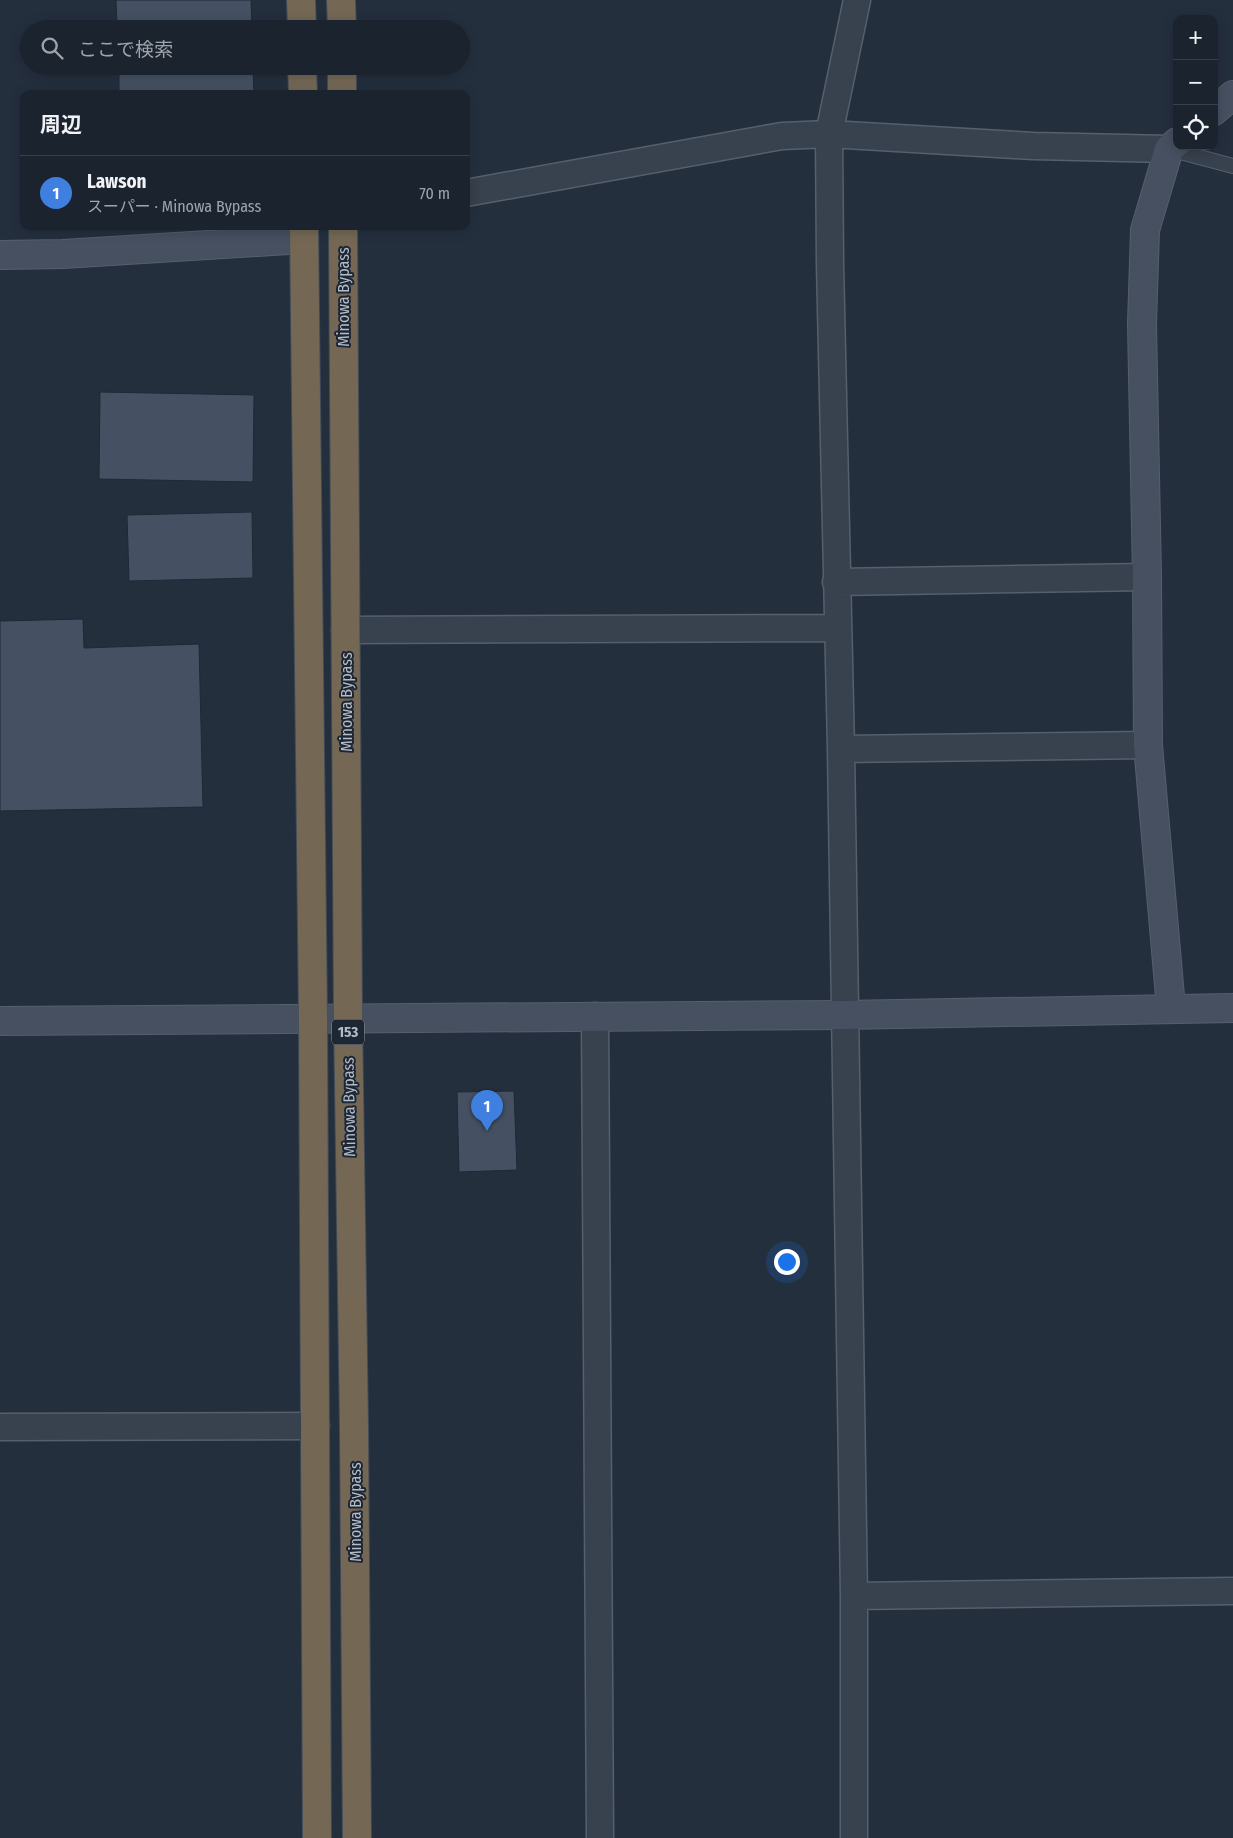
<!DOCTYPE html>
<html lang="ja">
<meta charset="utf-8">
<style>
:root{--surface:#1b232e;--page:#282f3a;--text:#f1f3f6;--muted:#a0a4aa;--line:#39404a;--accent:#d93025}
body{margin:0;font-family:"Fira Sans Condensed","Noto Sans JP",sans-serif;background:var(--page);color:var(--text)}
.controls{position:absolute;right:15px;top:15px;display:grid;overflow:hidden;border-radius:10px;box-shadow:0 2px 12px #0003}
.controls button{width:45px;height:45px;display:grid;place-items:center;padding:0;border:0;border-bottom:1px solid var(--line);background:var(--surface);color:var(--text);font:25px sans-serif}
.you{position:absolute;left:786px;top:1261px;width:18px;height:18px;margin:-12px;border:4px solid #fff;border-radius:50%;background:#1a73e8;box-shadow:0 0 0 8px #1a73e833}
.badge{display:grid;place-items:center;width:32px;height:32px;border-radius:50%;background:var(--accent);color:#fff;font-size:16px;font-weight:700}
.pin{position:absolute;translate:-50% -41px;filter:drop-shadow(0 1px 2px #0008)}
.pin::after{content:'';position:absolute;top:26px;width:18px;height:15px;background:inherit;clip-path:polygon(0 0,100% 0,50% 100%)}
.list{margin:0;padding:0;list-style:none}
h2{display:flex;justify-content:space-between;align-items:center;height:65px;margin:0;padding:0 20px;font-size:21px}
h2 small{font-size:16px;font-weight:400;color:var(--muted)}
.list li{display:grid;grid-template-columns:32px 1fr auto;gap:15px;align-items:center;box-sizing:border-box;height:75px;padding:0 20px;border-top:1px solid var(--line)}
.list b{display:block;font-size:19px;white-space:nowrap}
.list p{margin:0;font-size:16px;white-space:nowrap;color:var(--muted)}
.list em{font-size:16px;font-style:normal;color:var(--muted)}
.icon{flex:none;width:28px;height:28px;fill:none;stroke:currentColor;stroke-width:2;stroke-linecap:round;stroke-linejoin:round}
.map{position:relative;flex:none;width:1233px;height:1838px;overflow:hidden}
.search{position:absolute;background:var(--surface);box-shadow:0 2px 12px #0003;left:20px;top:20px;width:450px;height:55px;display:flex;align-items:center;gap:12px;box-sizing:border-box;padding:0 18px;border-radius:28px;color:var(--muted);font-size:19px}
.panel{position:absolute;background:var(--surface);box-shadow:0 2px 12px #0003;left:20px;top:90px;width:450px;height:140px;border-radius:10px}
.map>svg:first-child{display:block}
.building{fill:#455162;stroke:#1f2835}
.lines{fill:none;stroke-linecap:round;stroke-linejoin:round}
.lane-casing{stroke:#565f6c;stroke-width:16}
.street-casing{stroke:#565f6c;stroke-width:29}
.secondary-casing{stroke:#565f6c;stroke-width:30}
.highway-casing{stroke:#434c59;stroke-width:30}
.lane{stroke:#38414e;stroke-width:14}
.street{stroke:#38414e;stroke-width:26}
.secondary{stroke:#465061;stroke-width:28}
.highway{stroke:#746855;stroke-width:28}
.labels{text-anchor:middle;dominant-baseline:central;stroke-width:4;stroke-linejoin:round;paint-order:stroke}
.shield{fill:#1d2633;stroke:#878f9c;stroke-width:1}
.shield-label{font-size:15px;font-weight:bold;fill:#b4bcc9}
.street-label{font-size:16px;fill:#b4bcc9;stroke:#1d2633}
</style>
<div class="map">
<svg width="1233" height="1838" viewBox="0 0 1233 1838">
<rect width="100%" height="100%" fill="#242f3e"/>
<path class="building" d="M116 0H251L252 29H117Z
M119 66H253L254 94H119Z
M100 392 254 395 253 482 99 479Z
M252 512 253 578 129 581 127 515Z
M83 619 84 648 199 644 203 807 0 811V621Z
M514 1091 517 1170 459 1172 457 1092Z"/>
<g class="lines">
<g class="lane-casing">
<path id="lane" d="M1169 149 1233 166"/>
</g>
<g class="street-casing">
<path id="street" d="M466 193 782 136 829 134 1033 146 1169 149
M836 582 1147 577
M345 630 838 628
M841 749 1148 745
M595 1016 600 1838
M0 1427 316 1426
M854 1596 1233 1591
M854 1838V1596L841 749 830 264 829 134 857 0"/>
</g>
<g class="secondary-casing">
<path id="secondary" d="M1214 111 1233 95
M0 255 63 254 304 239
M1171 1008 1148 745 1147 577 1142 324 1145 230 1169 149 1177 142
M0 1021 844 1015 1233 1008"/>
</g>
<g class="highway-casing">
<path id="highway" d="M301 0 302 29
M341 0 342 29
M302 66 303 94
M342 66V94
M304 226 313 1018 317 1838
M343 226 348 1017 354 1428 357 1838"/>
</g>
<use href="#lane" class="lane"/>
<use href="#street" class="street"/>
<use href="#secondary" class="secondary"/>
<use href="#highway" class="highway"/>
</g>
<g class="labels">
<rect class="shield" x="332" y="1019.5" width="32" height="25" rx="4"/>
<g class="shield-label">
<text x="348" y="1032">153</text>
</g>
<g class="street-label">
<text transform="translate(343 297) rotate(-90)">Minowa Bypass</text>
<text transform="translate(346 702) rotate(-90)">Minowa Bypass</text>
<text transform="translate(349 1107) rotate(-91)">Minowa Bypass</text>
<text transform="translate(355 1512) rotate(-90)">Minowa Bypass</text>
</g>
</g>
</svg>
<div class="controls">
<button>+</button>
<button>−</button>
<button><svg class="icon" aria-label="locate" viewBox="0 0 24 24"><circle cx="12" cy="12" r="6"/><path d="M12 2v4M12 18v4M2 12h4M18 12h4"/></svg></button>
</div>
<div class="you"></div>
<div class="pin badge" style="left:487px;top:1131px;background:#3f7fe0">1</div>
<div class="search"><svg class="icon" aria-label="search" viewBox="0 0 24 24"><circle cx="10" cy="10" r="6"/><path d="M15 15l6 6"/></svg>ここで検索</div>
<section class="panel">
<h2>周辺<small></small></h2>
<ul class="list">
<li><span class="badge" style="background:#3f7fe0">1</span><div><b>Lawson</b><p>スーパー · Minowa Bypass</p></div><em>70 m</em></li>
</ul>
</section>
</div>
